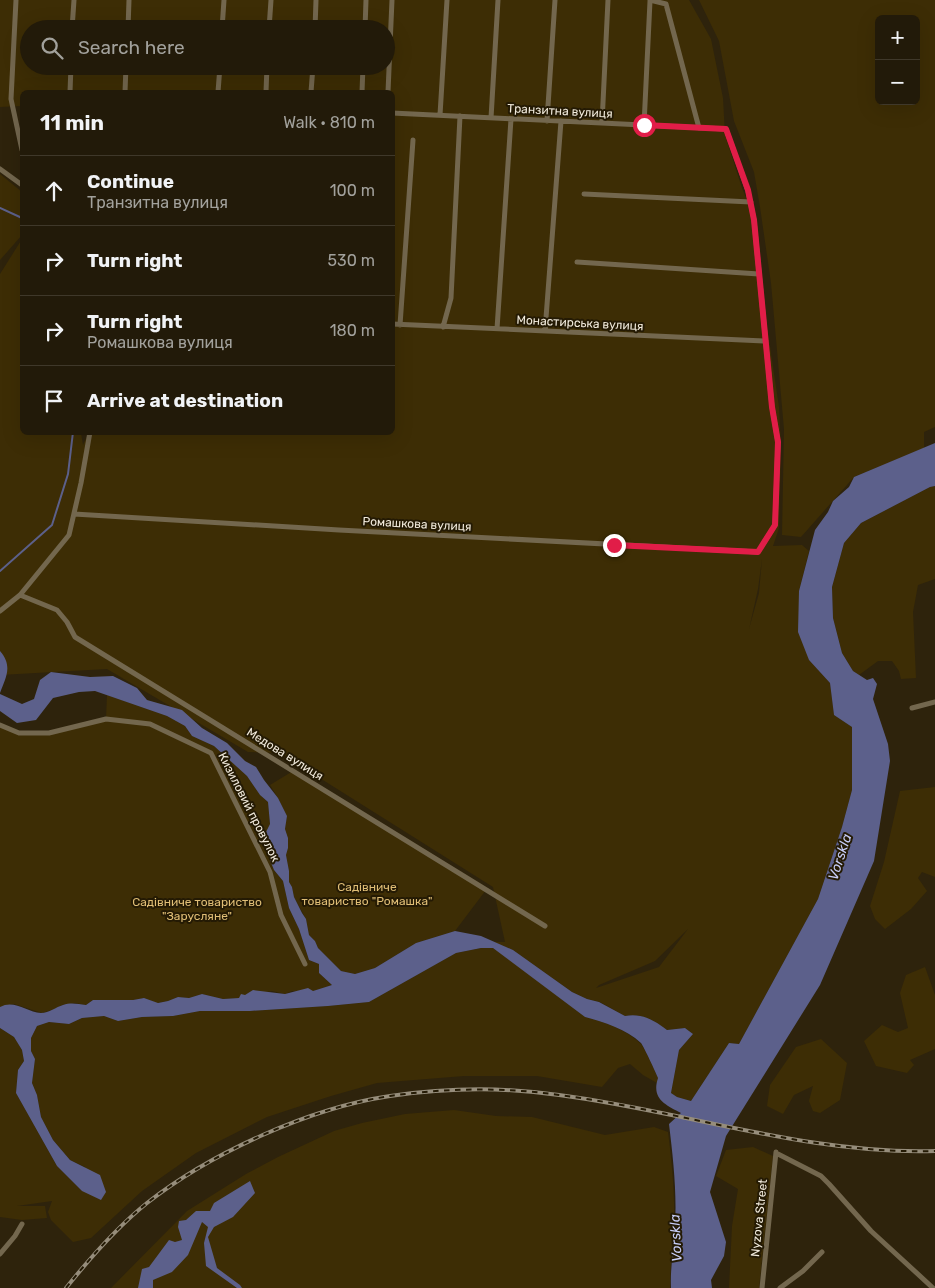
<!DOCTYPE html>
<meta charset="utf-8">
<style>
:root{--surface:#221a09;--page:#2e2717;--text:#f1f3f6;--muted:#a2a19c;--line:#3f382a}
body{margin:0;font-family:Rubik,sans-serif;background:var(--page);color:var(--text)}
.controls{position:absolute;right:15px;top:15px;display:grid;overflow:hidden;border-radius:8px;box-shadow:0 5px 20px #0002}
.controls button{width:45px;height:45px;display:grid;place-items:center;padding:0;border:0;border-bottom:1px solid var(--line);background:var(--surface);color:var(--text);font:25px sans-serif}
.stop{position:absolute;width:15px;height:15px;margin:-11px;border:4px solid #e11d48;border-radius:50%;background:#fff}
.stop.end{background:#e11d48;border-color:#fff;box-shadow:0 1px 5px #0008}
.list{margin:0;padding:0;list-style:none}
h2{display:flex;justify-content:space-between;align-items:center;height:65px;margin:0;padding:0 20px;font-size:21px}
h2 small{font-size:16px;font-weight:400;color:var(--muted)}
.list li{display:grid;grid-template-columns:32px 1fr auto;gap:15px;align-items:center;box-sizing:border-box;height:70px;padding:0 20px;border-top:1px solid var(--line)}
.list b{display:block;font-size:19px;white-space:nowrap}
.list p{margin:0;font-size:16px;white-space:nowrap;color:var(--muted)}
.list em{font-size:16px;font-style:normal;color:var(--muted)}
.icon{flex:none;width:28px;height:28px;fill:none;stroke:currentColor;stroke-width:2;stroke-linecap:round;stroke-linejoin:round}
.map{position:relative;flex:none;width:935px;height:1288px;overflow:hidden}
.search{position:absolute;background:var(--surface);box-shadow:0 5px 20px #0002;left:20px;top:20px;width:375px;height:55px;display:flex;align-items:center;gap:12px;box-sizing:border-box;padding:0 18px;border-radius:28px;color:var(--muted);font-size:19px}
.panel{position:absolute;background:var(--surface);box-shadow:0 5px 20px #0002;left:20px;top:90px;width:375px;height:345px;border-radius:8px}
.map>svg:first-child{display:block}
.green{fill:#3d2d05;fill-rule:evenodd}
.water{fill:#5c608b}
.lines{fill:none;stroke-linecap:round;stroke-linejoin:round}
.stream{stroke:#5c608b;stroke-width:2}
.minor{stroke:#73674e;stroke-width:5}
.rail-casing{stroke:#968d7b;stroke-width:4}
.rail{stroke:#241a04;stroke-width:2;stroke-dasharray:5.5;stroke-linecap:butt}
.route{stroke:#e11d48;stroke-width:6}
.labels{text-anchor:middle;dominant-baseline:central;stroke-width:4;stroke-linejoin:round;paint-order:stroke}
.street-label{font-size:12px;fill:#f2ebdd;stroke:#241a04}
.park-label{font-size:12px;fill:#e0be76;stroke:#241a04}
.water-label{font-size:14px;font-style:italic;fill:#c7cdf7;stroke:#241a04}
</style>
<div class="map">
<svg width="935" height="1288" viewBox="0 0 935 1288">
<rect width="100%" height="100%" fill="#2e230c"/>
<path class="green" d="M0 0H689L711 39 723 98 725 135 742 188 749 205 779 407 781 448 779 528 773 546 802 545 809 551 799 591 809 660 830 683 834 715 852 727V790L842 827 818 899 739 1044 729 1043 691 1101 677 1097 671 1093 679 1050 693 1034 685 1028 667 1030C654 1020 642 1013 625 1016L600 1002 587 999 572 992 513 950 494 942H505L493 887 280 753 248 752 107 669 0 675V274L22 239V432L81 433 83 445 89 432H392V92H22V106L0 107ZM29 29H386V66H29ZM762 559 759 593 749 629 758 589ZM688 929 659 967 596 988 599 985 655 961Z
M699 0H935V427L924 432V448L854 477 801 537 782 535 784 429 771 283 760 207 754 172 734 121 719 41ZM879 19H916V101H879Z
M0 174 22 192V235L0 260Z
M935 486V579L918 585 913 612 916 678 901 679 899 671 892 661H878L859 675 853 671 842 653 833 618 832 587 844 543 861 523 930 487Z
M107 695 167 716 185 726 192 736 214 746 233 763 247 776 260 795 268 802 270 824 269 839 276 855 274 870 283 881 289 908 299 929 309 960 319 964V973L332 985 313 991H292L285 994 272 991 245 995 239 998 223 999 202 994 189 998 178 997 168 1001 157 1003 144 998 133 1000H93L86 1005 75 1003 62 1005 55 1009 42 1013 14 1004 0 1007V725L19 733H49L106 719Z
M293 771 486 890 455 931 416 943 375 968 355 974 341 971 318 948 315 941 309 935 306 919 294 897 292 887 289 883V871L286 855 288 848V838L285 829 287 816 278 798 270 785Z
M935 787V877L922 872 918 878 927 891 911 909 885 929 875 919 870 906 884 862 900 791Z
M481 948H493L500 952 585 1017C604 1022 626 1029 641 1044 644 1047 656 1073 658 1078L657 1083 643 1075 630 1064 618 1068 602 1087 537 1076H464L377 1083 331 1096 267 1117 196 1153 142 1191 91 1238 73 1242 51 1220 48 1212 52 1201 17 1206H45L47 1218 22 1220 0 1217V1028L14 1037 22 1050 24 1061 18 1070 16 1093 57 1166 82 1191 85 1167 70 1160 53 1140 41 1117 37 1095 32 1083 35 1059 31 1051V1038L37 1026 49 1022 69 1024 82 1018 104 1016 118 1021 142 1017 173 1016 200 1011H250L328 1006 369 1002 456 953Z
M925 967 935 995V1049L910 1060 914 1065 907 1073 876 1066 864 1041 882 1025 898 1032 908 1028 900 993 906 975Z
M821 1039 847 1063 840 1100 820 1113 813 1111 809 1101 813 1086 794 1095 783 1114 767 1106 770 1085 796 1047Z
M454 1110 496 1116 532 1117 605 1135 654 1127 668 1132C672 1162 675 1194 674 1225 673 1246 670 1267 670 1288H111L187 1211 246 1174 278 1157 334 1131 362 1123 405 1114Z
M753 1147 773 1156 759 1288H729L732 1226 738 1189 716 1176 726 1150Z"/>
<path class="water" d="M935 443V486L930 487 861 523 844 543 832 587 833 618 842 653 853 671 867 680 873 678 877 684 873 699 888 744 890 761 874 861 820 985 726 1136 710 1192 726 1242 724 1256 711 1280 712 1288H671C670 1267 674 1247 675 1226 677 1192 673 1157 669 1124L681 1113C666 1105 651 1099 658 1078 656 1073 644 1047 641 1043 626 1029 604 1022 585 1017L493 948H481L456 953 369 1002 328 1006 250 1011H200L173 1016 142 1017 118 1021 104 1016 82 1018 69 1024 49 1022 37 1026 31 1038V1051L35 1059 32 1083 37 1095 41 1117 53 1140 70 1160 100 1175 106 1192 101 1200 82 1191 57 1166 16 1093 18 1070 24 1061 22 1050 14 1037 0 1028V1007C14 999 27 1012 41 1013 49 1013 56 1007 63 1005 71 1002 78 1004 86 1005L93 1000H133L144 998 158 1003 168 1001 178 997 189 998 202 994 223 999 239 998 241 994 245 995 253 990 285 994 308 988 313 991 332 985 319 973V964L309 960 299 929 289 908 283 881 274 870 270 860 276 855 269 839 265 834 270 824 268 802 260 795 247 776 214 746 192 736 185 726 167 716 95 691 79 692 53 698 36 720 17 723 0 711V694L22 704 34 699 40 680 51 672 90 677 113 676 137 688 147 700 182 710 202 728 227 743 245 761 256 767 264 780 278 798 287 816 285 829 288 838V848L286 855 289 871V882L292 887 294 897 302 913 306 919 309 935 315 941 318 948 341 971 355 974 375 968 416 943 455 931 481 936 513 950 572 992 587 999 599 1002 625 1016C642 1013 654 1020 667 1030L685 1028 693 1034 679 1050 671 1093 677 1097 691 1101 729 1043 739 1044 818 899 842 827 852 790V727L834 715 830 683 809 660 798 632 799 591 815 530 828 512 833 501 849 487 854 477Z
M0 651C13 666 6 677 0 693Z
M250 1181 255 1193 233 1217 214 1227 208 1237 217 1268 240 1285 242 1288H237L206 1266 204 1243 208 1227 202 1222 188 1255 172 1272 153 1280V1288H138L142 1269 149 1267 169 1240 175 1242 182 1240 178 1227 179 1221 186 1220 196 1211H210L214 1203Z"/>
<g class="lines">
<path class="stream" d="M0 208 22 218
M0 571 52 525 68 474 73 432"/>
<path class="minor" d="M16 0 11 99 22 150
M650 0 666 4 699 128
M72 29 74 0
M128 29 129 0
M222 29 224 0
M269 29 271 0
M315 29 316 0
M365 29 366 0
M70 92 71 66
M125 92 126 66
M218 92 220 66
M266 92 267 66
M311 92 313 66
M362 92 363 66
M388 92 392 0
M440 115 447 0
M491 118 498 0
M547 121 555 0
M602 123 608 0
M644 125 650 1
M0 169 22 185
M584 194 751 202
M577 262 759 274
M392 324 766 341
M400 325 413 140
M443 327 451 298 460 116
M497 329 511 119
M545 331 561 121
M74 514 339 530 758 552 775 525 778 442 772 407 754 220 748 191 726 129 392 113
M20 595 57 610 67 622 75 637 545 926
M0 611 20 595 69 535 81 483 90 432
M912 708 935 702
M0 725 19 733H49L106 719 150 724 211 753 270 872 281 915 305 964
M776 1153 821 1176 829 1184 871 1231 933 1288
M0 1254 15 1236 22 1224
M762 1288 776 1152
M780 1288 803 1271 822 1252"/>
<g class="rail-casing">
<path id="rail" d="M66 1288C90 1258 116 1228 147 1203 211 1153 309 1108 390 1096 445 1088 504 1087 559 1095 684 1111 808 1155 935 1151"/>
</g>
<use href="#rail" class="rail"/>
</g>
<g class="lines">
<path class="route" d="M614 545 758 552 775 525 778 442 772 407 754 220 748 190 726 129 644 125"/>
</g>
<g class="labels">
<g class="street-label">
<text transform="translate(560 111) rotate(3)">Транзитна вулиця</text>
<text transform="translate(580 323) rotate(3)">Монастирська вулиця</text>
<text transform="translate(417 524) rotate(3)">Ромашкова вулиця</text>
<text transform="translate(285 754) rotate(32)">Медова вулиця</text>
<text transform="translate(249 807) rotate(63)">Кизиловий провулок</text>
<text transform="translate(759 1218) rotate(-84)">Nyzova Street</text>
</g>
<g class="park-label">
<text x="367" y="887">Садівниче<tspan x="367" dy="14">товариство "Ромашка"</tspan></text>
<text x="197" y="902">Садівниче товариство<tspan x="197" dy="14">"Зарусляне"</tspan></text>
</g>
<g class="water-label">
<text transform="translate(840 857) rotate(-72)">Vorskla</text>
<text transform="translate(676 1238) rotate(-93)">Vorskla</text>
</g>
</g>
</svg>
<div class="controls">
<button>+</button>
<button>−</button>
</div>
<div class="stop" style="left:644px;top:125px"></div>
<div class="stop end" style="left:614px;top:545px"></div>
<div class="search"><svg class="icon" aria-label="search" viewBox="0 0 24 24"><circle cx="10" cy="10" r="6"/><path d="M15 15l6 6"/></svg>Search here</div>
<section class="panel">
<h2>11 min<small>Walk · 810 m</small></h2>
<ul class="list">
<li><svg class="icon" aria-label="ahead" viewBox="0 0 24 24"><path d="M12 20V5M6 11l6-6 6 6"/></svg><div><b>Continue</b><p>Транзитна вулиця</p></div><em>100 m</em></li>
<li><svg class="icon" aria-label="right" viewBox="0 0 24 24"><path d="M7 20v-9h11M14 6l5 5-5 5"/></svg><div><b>Turn right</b></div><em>530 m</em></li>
<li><svg class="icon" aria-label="right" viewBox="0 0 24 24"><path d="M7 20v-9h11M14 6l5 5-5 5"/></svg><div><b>Turn right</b><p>Ромашкова вулиця</p></div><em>180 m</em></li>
<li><svg class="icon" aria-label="arrive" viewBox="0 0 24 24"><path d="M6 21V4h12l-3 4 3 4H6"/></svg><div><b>Arrive at destination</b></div></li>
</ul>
</section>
</div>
